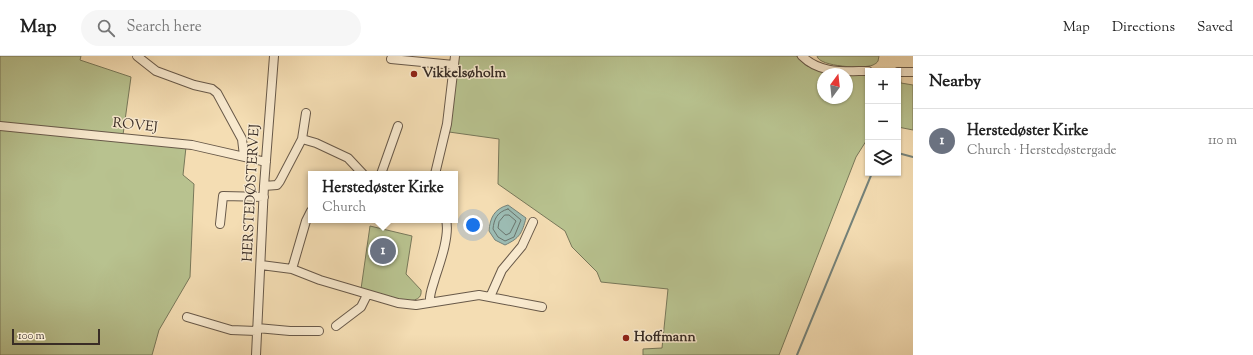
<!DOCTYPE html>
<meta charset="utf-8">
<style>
:root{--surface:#fff;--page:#f6f6f6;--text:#222;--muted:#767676;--line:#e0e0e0;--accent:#0b8043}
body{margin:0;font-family:"Sorts Mill Goudy",serif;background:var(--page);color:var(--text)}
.controls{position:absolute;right:12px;top:12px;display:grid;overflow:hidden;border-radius:0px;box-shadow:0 1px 3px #0004}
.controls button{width:36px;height:36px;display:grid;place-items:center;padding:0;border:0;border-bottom:1px solid var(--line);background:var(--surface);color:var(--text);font:20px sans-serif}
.compass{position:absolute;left:817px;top:12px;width:36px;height:36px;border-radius:50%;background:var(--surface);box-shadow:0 1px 3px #0004;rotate:15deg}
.scale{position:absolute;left:12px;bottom:10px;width:88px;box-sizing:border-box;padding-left:4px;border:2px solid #392d26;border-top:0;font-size:11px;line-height:14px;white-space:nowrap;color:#392d26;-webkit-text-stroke:3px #f8e9ce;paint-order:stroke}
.you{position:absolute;left:473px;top:169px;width:14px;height:14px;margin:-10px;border:3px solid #fff;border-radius:50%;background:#1a73e8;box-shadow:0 0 0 6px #1a73e833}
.badge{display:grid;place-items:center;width:26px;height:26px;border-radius:50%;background:var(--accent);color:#fff;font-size:13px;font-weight:700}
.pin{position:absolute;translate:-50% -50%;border:2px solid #fff;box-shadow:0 1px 4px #0006}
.popup{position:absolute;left:308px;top:115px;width:150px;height:52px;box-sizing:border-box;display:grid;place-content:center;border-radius:0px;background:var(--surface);filter:drop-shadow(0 1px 3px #0005);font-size:13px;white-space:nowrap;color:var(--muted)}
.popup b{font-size:15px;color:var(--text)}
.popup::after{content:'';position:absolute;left:50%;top:100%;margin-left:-8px;border:8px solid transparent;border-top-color:var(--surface)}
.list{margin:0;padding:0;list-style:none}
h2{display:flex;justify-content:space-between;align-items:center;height:52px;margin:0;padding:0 16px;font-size:17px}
h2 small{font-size:13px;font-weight:400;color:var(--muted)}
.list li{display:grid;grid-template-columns:26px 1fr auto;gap:12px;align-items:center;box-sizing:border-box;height:64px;padding:0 16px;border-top:1px solid var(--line)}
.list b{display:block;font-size:15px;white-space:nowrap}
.list p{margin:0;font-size:13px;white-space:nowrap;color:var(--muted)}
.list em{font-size:13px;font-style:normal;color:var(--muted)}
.icon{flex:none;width:22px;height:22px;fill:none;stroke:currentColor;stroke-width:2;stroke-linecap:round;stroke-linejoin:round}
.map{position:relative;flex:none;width:913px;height:299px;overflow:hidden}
header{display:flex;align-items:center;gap:24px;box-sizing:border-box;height:56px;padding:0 20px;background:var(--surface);border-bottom:1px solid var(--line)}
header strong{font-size:19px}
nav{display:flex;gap:22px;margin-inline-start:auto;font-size:14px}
.search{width:280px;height:36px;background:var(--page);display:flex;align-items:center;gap:10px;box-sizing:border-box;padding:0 14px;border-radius:22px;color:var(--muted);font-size:15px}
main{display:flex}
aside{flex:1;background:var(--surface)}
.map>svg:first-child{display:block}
.green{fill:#b8c28f;stroke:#78785a;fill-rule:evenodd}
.water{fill:#9cbbb2;stroke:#74827a}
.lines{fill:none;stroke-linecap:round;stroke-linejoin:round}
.shore{stroke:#6a746c;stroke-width:1}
.stream{stroke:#74827a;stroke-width:2}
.minor-casing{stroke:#685949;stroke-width:10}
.minor{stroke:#f8e9ce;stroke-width:8}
.poi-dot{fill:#8f2418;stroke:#f8e9ce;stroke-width:1.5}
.labels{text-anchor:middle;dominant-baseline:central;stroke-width:3;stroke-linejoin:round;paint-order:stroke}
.poi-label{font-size:14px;font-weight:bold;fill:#392d26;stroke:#f8e9ce;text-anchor:start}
.street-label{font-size:14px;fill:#392d26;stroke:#f8e9ce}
</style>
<header>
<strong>Map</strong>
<div class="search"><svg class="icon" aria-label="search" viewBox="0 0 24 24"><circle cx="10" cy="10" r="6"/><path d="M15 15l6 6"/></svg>Search here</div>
<nav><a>Map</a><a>Directions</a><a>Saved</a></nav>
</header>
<main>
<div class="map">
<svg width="913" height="299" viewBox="0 0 913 299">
<rect width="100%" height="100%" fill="#f4ddb3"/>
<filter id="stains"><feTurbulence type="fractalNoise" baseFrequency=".005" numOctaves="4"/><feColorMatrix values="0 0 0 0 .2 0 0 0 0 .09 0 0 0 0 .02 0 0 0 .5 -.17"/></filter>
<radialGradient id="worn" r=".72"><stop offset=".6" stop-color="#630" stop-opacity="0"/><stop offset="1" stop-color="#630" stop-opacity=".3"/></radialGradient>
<path class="green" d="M0 0H81L80 4 131 21 122 86 186 91 183 119 194 128 190 221 159 274 152 299H0Z
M459 0H796L807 10 876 15H868V82L856 101 779 299H643V293L662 292 668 233 601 226 597 216 572 191 565 175 498 128 499 83 449 76ZM823 18H847V42H823Z
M817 0H879L878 5C877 7 875 8 873 9 864 13 819 11 817 0Z
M898 17H900L901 27 913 29V74L898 71Z
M370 170 412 180 406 218 421 234C424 257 372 236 361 233Z"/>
<path class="water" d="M508 149 526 162C522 177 520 182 505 189L495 184 489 175C490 162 494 153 508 149Z"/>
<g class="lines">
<path class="shore" d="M508 153 521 164 514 181 505 185 498 181 493 173C494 163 497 156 508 153Z
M505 159H509L516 165 510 177 506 179 498 172 499 166Z"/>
<path class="stream" d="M898 97 913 101
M797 299 872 117"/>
<g class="minor-casing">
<path id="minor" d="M137 0 156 15 194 29 212 33 217 37 242 83 244 100
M802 0C820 18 844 15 868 15
M391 3 454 9
M898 16H913
M0 70 192 89 266 106
M302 83 316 87 348 102 363 118
M381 118 398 70
M435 118 447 68 455 0
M264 130 277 129 280 125 302 83 306 57
M220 168 223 140 264 141
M261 209 292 213 320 224 398 247 416 249 479 239 542 251
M292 213 306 165 311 155
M490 241 502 214 522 190 533 166
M430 246C429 238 433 230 435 222 440 207 450 179 446 164
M187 261 231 274 257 275
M336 270 361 251 367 239
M257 272 290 275H319
M256 299 264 130 274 0"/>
</g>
<use href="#minor" class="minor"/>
</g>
<g class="poi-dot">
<circle cx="414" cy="18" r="4"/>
<circle cx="626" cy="282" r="4"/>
</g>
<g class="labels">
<g class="poi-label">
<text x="422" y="18">Vikkelsøholm</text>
<text x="634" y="282">Hoffmann</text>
</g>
<g class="street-label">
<text transform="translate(135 70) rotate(6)">ROVEJ</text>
<text transform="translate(252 137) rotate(-87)">HERSTEDØSTERVEJ</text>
</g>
</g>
<rect width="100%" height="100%" filter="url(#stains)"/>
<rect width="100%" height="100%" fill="url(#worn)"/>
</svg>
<div class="controls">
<button>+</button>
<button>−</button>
<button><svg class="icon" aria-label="layers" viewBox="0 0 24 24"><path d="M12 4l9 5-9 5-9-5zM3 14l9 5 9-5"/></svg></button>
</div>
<svg class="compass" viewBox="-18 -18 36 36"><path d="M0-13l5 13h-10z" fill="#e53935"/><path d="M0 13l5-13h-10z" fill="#767676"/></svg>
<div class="scale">100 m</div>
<div class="you"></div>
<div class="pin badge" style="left:383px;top:195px;background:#6b7280">1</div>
<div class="popup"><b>Herstedøster Kirke</b>Church</div>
</div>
<aside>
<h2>Nearby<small></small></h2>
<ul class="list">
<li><span class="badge" style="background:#6b7280">1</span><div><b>Herstedøster Kirke</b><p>Church · Herstedøstergade</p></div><em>110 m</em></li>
</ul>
</aside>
</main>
